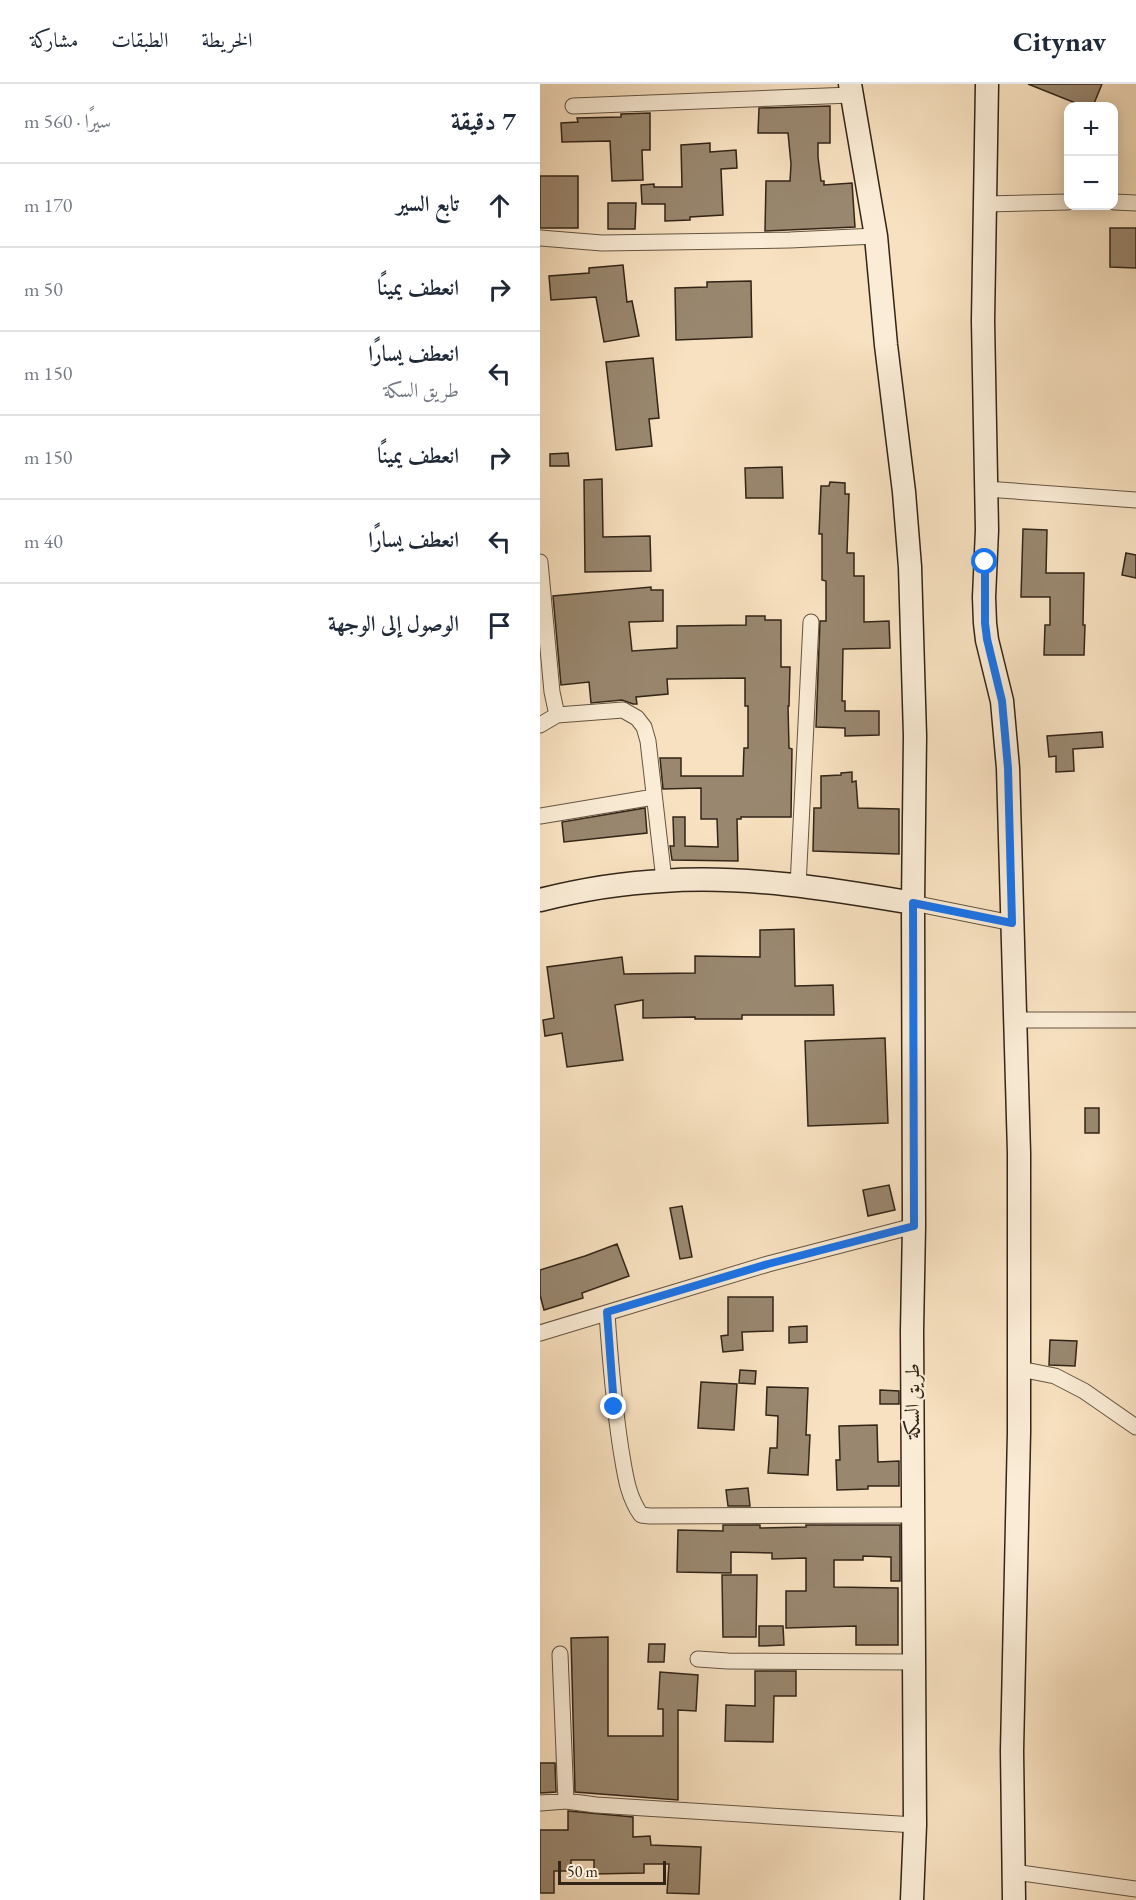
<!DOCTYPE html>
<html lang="ar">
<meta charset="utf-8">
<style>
:root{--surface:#fff;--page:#f2f2f3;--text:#1f2937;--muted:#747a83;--line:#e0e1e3}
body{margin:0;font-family:"EB Garamond",Amiri,serif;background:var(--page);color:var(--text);direction:rtl}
.controls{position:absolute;right:18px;top:18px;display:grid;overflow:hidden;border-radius:12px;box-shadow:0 3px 15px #0003}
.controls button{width:54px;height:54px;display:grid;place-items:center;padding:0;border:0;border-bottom:2px solid var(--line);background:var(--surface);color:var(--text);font:30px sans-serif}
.scale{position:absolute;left:18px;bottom:15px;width:108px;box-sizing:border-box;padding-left:6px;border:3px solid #322518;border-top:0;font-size:16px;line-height:21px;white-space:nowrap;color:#322518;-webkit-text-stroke:4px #faecd6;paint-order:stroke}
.stop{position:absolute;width:18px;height:18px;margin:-14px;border:4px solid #1a73e8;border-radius:50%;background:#fff}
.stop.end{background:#1a73e8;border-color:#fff;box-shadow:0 2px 6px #0008}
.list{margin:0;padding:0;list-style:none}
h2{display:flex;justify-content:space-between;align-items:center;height:78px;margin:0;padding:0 24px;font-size:26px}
h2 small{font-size:20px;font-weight:400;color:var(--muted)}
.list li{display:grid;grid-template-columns:39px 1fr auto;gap:18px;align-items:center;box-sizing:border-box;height:84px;padding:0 24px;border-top:2px solid var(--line)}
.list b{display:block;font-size:22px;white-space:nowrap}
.list p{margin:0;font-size:20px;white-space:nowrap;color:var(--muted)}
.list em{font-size:20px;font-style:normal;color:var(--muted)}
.icon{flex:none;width:33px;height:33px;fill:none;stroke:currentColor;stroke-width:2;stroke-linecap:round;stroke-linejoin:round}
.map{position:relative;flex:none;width:596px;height:1816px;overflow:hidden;direction:ltr}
header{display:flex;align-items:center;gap:36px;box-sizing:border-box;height:84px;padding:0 30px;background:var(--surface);border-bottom:2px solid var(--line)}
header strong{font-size:28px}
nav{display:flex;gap:33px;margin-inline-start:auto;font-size:21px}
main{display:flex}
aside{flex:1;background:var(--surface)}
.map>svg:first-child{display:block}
.building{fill:#99876f;stroke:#322518;stroke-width:1.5}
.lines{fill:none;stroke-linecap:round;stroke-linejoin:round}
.street-casing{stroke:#645442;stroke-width:17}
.secondary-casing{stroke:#322518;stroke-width:25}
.street{stroke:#faecd6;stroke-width:15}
.secondary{stroke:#faecd6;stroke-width:22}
.route{stroke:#1a73e8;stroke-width:8}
.labels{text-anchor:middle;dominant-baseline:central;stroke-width:4.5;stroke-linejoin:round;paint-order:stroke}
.street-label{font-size:20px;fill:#322518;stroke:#faecd6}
</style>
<header>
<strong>Citynav</strong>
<nav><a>الخريطة</a><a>الطبقات</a><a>مشاركة</a></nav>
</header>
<main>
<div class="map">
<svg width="596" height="1816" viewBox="0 0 596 1816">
<rect width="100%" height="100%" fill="#f8e1c0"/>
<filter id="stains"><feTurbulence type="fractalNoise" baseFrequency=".00333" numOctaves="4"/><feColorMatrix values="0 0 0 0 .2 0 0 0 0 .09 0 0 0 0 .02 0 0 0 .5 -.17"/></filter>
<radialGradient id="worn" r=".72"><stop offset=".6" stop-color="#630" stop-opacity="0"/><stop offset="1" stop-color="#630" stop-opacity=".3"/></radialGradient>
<path class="building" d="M488 0H562L553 22H543Z
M290 22V59H278V73L281 97H284V101L312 99 315 143 225 147 226 97H250L251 80 248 49H218L219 24Z
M110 29V66H102L103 96 72 97 70 57 22 58 21 39 38 38 37 34 81 33V30Z
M170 59V68L196 66 197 84 181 85 183 131 150 133V136L125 137V120H102L101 101 114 100V103H142L141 61Z
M0 92H38V144H0Z
M68 119H96L95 145H68Z
M570 144H596V184L570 183Z
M83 181 87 218 92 217 99 252 64 258 56 213 11 216 9 192 49 189V184Z
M211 197 212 253 136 256 135 204 167 203V198Z
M113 274 119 334 109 335 112 362 76 366 66 278Z
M28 369 29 382H10V370Z
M242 383 243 414H206L205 384Z
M62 395 63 453 110 452 111 487 45 488 44 396Z
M290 398 305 399V410H309L307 469H314V492H324V538L349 537 350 564 303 565 302 617H305V627H339V651L305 652V644L276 643 280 537H286V497L282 496V450H279L281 402H289Z
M483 445 507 446 506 489H544L543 541H545L544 571H504L505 541H510V513H481Z
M586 469 596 471V494L582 491Z
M111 503V506H123V537L89 538 92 567 137 564V542L206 541V532H225V536H241V583H250L249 622H248L249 664 252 665 251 733H201V735H197L198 777 132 776 130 762H134L133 733H145V762L178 763 177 735H161V704L123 705 120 674H141V692H203L204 664H208V622H205V594L127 595 128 610 96 613 97 620H93L82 616 51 619 49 598 21 601 13 512Z
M562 648 563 663 533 665 534 687 516 688V672L509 673 507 652Z
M312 688V698L316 697 318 724 359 725V770L273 767 274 724H281V692L301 691V689Z
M105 724 107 749 24 758 22 738Z
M254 845 255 902 293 901 294 931H202V935H155V933L103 934V916L75 921 83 976 27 983 22 949 5 952 3 936 14 934 7 883 82 873 84 890 155 889V872L220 873V846Z
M345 954 348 1039 268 1042 265 957Z
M545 1024H559V1049H545Z
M349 1101 355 1126 328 1132 323 1106Z
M142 1122 152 1173 140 1175 130 1124Z
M77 1160 89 1192 42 1209 43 1214 4 1226 0 1211V1186L45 1172Z
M188 1213H233V1247L202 1248 203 1266 183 1268 181 1252 188 1251Z
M267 1242V1258L249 1259V1243Z
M510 1256 537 1257 535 1282 509 1281Z
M200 1286 216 1287 215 1300 199 1299Z
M161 1298 197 1300 194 1346 158 1344Z
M227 1303 268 1304 266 1351H270L268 1391 228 1389 230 1364H237L238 1332 226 1331Z
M340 1306 359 1307V1320H340Z
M337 1341 338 1378 359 1377V1402H328V1405L297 1406 296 1376H300L299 1342Z
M208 1404 210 1422H188L186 1406Z
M183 1441H220V1444L266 1443V1441H360V1497H351V1473L323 1472V1476H294V1503L358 1504V1561H316V1542L246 1544V1507H266V1474L232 1475V1469L191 1468V1489L137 1488 138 1446 183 1447Z
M182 1491H217L216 1553H183Z
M219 1542H243L244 1561 219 1562Z
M68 1553V1652H123V1625H118L120 1588 158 1591 156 1627 138 1626V1716L35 1708 31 1554Z
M109 1560H125L124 1578H108Z
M215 1587H256V1612H234L233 1658 185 1657 186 1621 215 1622Z
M0 1679H15L16 1708 0 1709Z
M28 1727 93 1733V1753L110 1752 111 1761 161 1763 159 1810 127 1809 129 1780H104V1789L54 1790V1776H31V1787H14V1809H0V1746H28Z"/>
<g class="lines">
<g class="street-casing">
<path id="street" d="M33 22 311 11
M574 118 596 119
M446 120 528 118
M0 154 62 159 128 158 250 156 336 152
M446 405 596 416
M0 478 12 608 17 631 83 626 97 634 104 643 108 657 124 796
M0 641 17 631
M0 732 114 713
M258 802 271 538
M373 819 472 839
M476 936H596
M67 1229C70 1275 74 1320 81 1366 85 1389 87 1411 101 1431L110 1432 372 1431
M0 1249 228 1180 374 1142
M480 1285 515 1292 544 1307 596 1343
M20 1570 26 1717
M158 1575 188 1577 375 1578
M0 1719 26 1717 56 1721 375 1741
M474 1788 596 1805"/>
</g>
<g class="secondary-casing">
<path id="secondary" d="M310 0 336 152 346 261 364 408 370 483 375 652 373 819 374 1142 372 1247 375 1741 372 1816
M447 0 443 237 447 446 444 513 445 539 447 556 462 617 468 684 479 1069V1348L472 1667 474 1816
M0 816C40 806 81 799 122 797 206 791 291 805 373 819"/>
</g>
<use href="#street" class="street"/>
<use href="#secondary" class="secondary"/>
</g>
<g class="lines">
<path class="route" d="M74 1323 67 1228 228 1180 374 1142 373 819 472 839 468 684 462 617 447 555 445 539V478"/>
</g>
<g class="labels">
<g class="street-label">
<text transform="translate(372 1317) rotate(-90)">طريق السكة</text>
</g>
</g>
<rect width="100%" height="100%" filter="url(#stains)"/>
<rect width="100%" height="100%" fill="url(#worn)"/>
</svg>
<div class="controls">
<button>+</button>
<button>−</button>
</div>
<div class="scale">50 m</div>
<div class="stop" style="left:445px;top:478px"></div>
<div class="stop end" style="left:74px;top:1323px"></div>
</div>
<aside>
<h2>7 دقيقة<small>سيرًا · 560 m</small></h2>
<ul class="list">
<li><svg class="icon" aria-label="ahead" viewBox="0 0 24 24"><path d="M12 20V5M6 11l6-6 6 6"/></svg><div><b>تابع السير</b></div><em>170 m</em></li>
<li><svg class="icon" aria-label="right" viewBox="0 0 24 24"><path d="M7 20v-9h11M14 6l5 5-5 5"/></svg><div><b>انعطف يمينًا</b></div><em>50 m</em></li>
<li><svg class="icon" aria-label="left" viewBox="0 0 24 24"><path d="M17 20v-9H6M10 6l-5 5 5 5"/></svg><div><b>انعطف يسارًا</b><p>طريق السكة</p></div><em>150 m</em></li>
<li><svg class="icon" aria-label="right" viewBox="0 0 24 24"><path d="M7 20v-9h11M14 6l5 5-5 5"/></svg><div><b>انعطف يمينًا</b></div><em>150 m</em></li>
<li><svg class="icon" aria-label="left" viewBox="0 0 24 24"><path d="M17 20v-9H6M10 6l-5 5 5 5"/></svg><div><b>انعطف يسارًا</b></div><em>40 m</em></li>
<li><svg class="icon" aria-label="arrive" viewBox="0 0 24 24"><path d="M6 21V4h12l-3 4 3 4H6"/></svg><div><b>الوصول إلى الوجهة</b></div></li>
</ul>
</aside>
</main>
